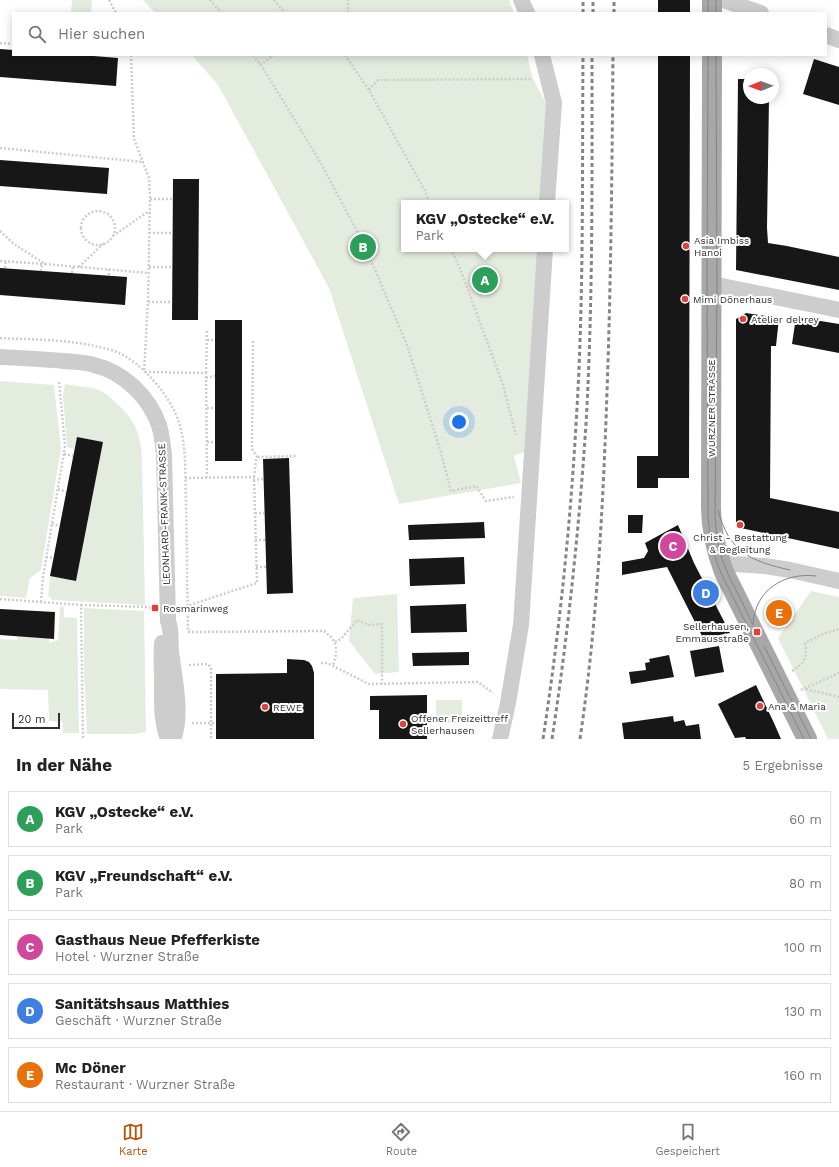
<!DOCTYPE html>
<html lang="de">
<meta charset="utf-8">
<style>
:root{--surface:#fff;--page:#f2f2f2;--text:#222;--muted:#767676;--line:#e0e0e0;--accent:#b45309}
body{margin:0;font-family:"Work Sans",sans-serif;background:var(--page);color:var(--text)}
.compass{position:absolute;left:743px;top:68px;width:36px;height:36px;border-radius:50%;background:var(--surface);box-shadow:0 2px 10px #0003;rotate:269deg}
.scale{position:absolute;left:12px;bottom:10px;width:48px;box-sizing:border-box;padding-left:4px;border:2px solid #303030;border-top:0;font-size:11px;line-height:14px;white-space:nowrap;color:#303030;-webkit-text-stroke:3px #fff;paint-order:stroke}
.you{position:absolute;left:459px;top:422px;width:14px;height:14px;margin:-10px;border:3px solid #fff;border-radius:50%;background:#1a73e8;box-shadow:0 0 0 6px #1a73e833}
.badge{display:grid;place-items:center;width:26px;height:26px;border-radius:50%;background:var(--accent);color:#fff;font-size:13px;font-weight:700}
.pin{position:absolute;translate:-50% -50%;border:2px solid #fff;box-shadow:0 1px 4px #0006}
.popup{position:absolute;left:401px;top:200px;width:168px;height:52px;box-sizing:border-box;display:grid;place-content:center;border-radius:0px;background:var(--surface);filter:drop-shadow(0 1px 3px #0005);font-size:13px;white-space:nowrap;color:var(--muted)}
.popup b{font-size:15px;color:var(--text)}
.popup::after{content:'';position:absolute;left:50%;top:100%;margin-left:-8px;border:8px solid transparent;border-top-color:var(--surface)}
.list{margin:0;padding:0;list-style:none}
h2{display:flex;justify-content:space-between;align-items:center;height:52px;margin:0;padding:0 16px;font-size:17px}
h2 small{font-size:13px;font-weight:400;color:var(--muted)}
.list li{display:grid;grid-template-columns:26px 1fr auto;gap:12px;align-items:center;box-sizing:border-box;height:56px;margin:0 8px 8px;padding:0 8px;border:1px solid var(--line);border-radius:0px}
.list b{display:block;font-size:15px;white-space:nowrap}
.list p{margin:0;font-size:13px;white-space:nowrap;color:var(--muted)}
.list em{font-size:13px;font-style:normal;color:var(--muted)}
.icon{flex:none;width:22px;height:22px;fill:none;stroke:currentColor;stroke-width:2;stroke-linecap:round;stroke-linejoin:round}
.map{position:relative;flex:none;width:839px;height:739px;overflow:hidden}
.search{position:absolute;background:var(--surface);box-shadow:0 2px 10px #0003;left:12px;right:12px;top:12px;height:44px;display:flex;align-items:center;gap:10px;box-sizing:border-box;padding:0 14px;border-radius:0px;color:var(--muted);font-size:15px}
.sheet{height:372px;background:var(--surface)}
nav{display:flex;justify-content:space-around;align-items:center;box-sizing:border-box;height:56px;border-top:1px solid var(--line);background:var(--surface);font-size:11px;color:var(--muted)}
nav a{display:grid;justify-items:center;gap:2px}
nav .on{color:var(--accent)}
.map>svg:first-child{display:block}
.green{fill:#e4ecdf}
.building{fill:#171717}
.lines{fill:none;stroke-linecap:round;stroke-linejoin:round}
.path{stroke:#cdcdcd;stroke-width:2.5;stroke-dasharray:2 2;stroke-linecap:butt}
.minor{stroke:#cdcdcd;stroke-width:16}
.major{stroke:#a8a8a8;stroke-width:20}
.tram{stroke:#858585;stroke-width:1}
.rail{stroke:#858585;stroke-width:3;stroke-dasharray:4 3;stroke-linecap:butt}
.poi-dot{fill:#dd433c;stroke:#fff;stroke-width:1.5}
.labels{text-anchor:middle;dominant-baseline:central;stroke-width:4;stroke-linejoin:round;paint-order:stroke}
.poi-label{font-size:10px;fill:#303030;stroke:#fff;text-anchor:start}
.street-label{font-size:10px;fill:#303030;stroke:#fff}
</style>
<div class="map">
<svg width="839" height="739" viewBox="0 0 839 739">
<rect width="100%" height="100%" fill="#fff"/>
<path class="green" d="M72 0H92L91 13H71Z
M143 0H509L514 13H155Z
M192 55H527L533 79 548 107 541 203H404V249H538L524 452 514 456 521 483 399 504 329 288 218 85Z
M0 381 54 385 61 449 41 570 30 578 26 598 0 596Z
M65 384C74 386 92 387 99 390 104 392 110 397 114 401 135 419 140 432 142 458L145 605 52 600 48 595 50 576 76 581 103 442 77 437 74 449 67 447 63 396Z
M811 591 839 597V739H828L778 638Z
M397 594 399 672 375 674 349 641 353 598Z
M60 606 64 607V617L77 618 79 733H63V722L49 721 48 690 0 689V639L17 640 18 636 49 638V643L58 640Z
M84 608 144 611 146 732 135 734H87L84 673Z
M436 700H462V723H436Z"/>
<path class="building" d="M658 0H690V13H658Z
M0 49 13 50V55H81L118 58 116 86 0 77Z
M658 55H690L689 478H658V488H637V456H658Z
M814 59 839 67V105L803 94Z
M738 79H749V98H769L767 228 768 243 787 246 839 257V290L736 270Z
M0 160 109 168 107 194 0 186Z
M173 179H199L198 320H172Z
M0 268 127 277 125 305 0 295Z
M746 313 779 318 776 346H771L770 498 839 512V549L736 527V319Z
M796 317 839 324V353L792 344Z
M215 320H242V461H215Z
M77 437 103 442 76 581 50 576Z
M289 458 293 593 267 594 263 459Z
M628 515H643L642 533H628Z
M484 522 485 538 409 540 408 525Z
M678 525 694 563 730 633 703 638 667 567 622 575V562L644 558 648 551 645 543Z
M464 557 465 584 410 586 409 559Z
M780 602 789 610 790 615 783 624 778 625 768 617 767 612 775 603Z
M466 604 467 632 411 633 410 606Z
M0 609 55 612 54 639 0 635Z
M719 646 724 672 695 677 690 651Z
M469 652V665L413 666 412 653Z
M669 655 674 677 631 684 629 672 646 670 645 663 650 662 649 659Z
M287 659 304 660 309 662 312 666 314 673V739H216V674L287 673Z
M756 685 774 723 781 739H746L745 737 735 738 718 704Z
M427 695V739H379V710H370V696Z
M673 716 674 722 684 720 686 726 699 724 701 739H624L622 723Z"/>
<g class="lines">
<path class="path" d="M109 0 116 13
M210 0 222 13
M274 0 285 13
M348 13V0
M0 43 13 44
M131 55 134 139 149 178 150 199 148 302 144 372
M253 55 263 68 318 158 364 244 407 345 440 449 451 491 476 486 486 501 514 497
M345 55 369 90 424 189 430 203
M260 65 274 55
M369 90 378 80 532 79
M0 148 143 162
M150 199H172
M81 228a17 17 0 1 1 34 0a17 17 0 1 1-34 0Z
M0 231 14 244 45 264 148 273
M149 233H172
M113 236 149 211
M451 249 461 271 503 385 516 435
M0 261 45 264
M79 267 103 244
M149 267H172
M5 268 6 261
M41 271 42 264
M72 273 73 267
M109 275V269
M148 302H172
M0 338C38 340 77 339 114 351 140 360 171 396 179 423 187 447 185 478 186 504 187 546 187 589 188 631
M207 340H215
M253 341 252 449 258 458
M145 372 206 373 207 477
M206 373 207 330
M206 378 215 376
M207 408H215
M207 442H215
M64 454 73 456
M254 477 256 460 259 457 296 456
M185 478 254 477 257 583 187 606
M253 480 263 479
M58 489 66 492
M255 513H264
M52 523 59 526
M255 540H265
M46 557 53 558
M256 567H266
M0 599 81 605 83 739
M41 602 43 577 65 446 59 381
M81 605 149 607 152 609
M188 632 324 631C327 634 331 636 333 640 338 647 336 658 333 665
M335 642 341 639 357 620 369 625 382 624V684
M321 663H327L369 684 478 682 493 693
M189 665 208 664 211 668V739
M792 671C804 664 808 657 805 643L823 634 839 629
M806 689 839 697
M801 690 839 673
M192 723H216"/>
<path class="minor" d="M521 0 527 13
M723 0 761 13
M826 35 839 40
M542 55 554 103 547 203
M712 284 839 310
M0 357C21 358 43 359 64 361 74 362 85 362 94 365 124 372 149 397 159 425 162 435 163 445 164 455L168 621C172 630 170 642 171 652 174 675 183 717 173 739
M720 563 765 566 790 570 839 581
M162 643C161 657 162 670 162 684 162 703 161 721 168 739
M500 739 508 703 521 625 545 249"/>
<path class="major" d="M712 13V0
M712 55 711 507C711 530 716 551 724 572L807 739"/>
<path class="tram" d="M716 0V13
M708 13V0
M708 55 707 283 708 514C709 536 713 555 722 575L804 739
M716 55 717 285 715 516C716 529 717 543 721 556 729 580 743 602 753 625
M718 510C729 552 750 561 790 570
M753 624C755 590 784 572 816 576
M764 646 811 739"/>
<path class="rail" d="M583 13V0
M593 13V0
M614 13V0
M543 739C559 634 570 530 576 424 584 301 582 178 583 55
M552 739C568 634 579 529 586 424 593 301 592 178 592 55
M580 739C597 624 603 508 607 392 611 280 612 168 613 55"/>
</g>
<g class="poi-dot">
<circle cx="686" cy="246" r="4"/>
<circle cx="685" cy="299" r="4"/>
<circle cx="743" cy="319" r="4"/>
<circle cx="740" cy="525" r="4"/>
<rect x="151" y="604" width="8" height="8" rx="2"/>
<rect x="753" y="628" width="8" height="8" rx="2"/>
<circle cx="760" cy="706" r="4"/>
<circle cx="265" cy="707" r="4"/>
<circle cx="403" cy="724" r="4"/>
</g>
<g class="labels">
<g class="poi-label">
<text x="694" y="240">Asia Imbiss<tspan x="694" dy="12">Hanoi</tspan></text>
<text x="693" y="299">Mimi Dönerhaus</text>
<text x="751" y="319">Atelier del rey</text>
<text x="740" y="537" text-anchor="middle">Christ - Bestattung<tspan x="740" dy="12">&amp; Begleitung</tspan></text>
<text x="163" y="608">Rosmarinweg</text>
<text x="749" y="626" text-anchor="end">Sellerhausen,<tspan x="749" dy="12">Emmausstraße</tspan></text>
<text x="768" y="706">Ana &amp; Maria</text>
<text x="273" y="707">REWE</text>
<text x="411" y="718">Offener Freizeittreff<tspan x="411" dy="12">Sellerhausen</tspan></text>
</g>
<g class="street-label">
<text transform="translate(711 408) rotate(-90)">WURZNER STRASSE</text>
<text transform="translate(164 514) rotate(-92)">LEONHARD-FRANK-STRASSE</text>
</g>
</g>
</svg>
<svg class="compass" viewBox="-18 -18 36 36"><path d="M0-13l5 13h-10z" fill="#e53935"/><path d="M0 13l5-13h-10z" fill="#767676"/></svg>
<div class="scale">20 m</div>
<div class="you"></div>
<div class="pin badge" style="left:485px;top:280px;background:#2e9e5b">A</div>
<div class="popup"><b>KGV „Ostecke“ e.V.</b>Park</div>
<div class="pin badge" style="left:363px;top:247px;background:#2e9e5b">B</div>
<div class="pin badge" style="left:673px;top:546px;background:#d1479c">C</div>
<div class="pin badge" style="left:706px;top:593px;background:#3f7fe0">D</div>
<div class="pin badge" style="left:779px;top:613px;background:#e8710a">E</div>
<div class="search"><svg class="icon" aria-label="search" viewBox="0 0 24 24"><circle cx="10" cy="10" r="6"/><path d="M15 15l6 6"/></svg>Hier suchen</div>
</div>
<section class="sheet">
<h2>In der Nähe<small>5 Ergebnisse</small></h2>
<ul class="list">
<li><span class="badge" style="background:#2e9e5b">A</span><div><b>KGV „Ostecke“ e.V.</b><p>Park</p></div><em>60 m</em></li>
<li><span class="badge" style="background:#2e9e5b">B</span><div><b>KGV „Freundschaft“ e.V.</b><p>Park</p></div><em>80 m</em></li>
<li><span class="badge" style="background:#d1479c">C</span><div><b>Gasthaus Neue Pfefferkiste</b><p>Hotel · Wurzner Straße</p></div><em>100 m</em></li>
<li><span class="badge" style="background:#3f7fe0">D</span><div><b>Sanitätshsaus Matthies</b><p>Geschäft · Wurzner Straße</p></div><em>130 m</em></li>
<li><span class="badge" style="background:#e8710a">E</span><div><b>Mc Döner</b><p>Restaurant · Wurzner Straße</p></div><em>160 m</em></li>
</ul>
</section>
<nav>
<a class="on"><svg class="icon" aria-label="map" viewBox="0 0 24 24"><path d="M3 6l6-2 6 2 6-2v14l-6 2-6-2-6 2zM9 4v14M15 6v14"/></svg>Karte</a>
<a><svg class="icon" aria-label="directions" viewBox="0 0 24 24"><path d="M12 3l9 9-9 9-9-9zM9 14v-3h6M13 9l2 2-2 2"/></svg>Route</a>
<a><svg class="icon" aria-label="saved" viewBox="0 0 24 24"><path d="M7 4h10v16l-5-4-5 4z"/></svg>Gespeichert</a>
</nav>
